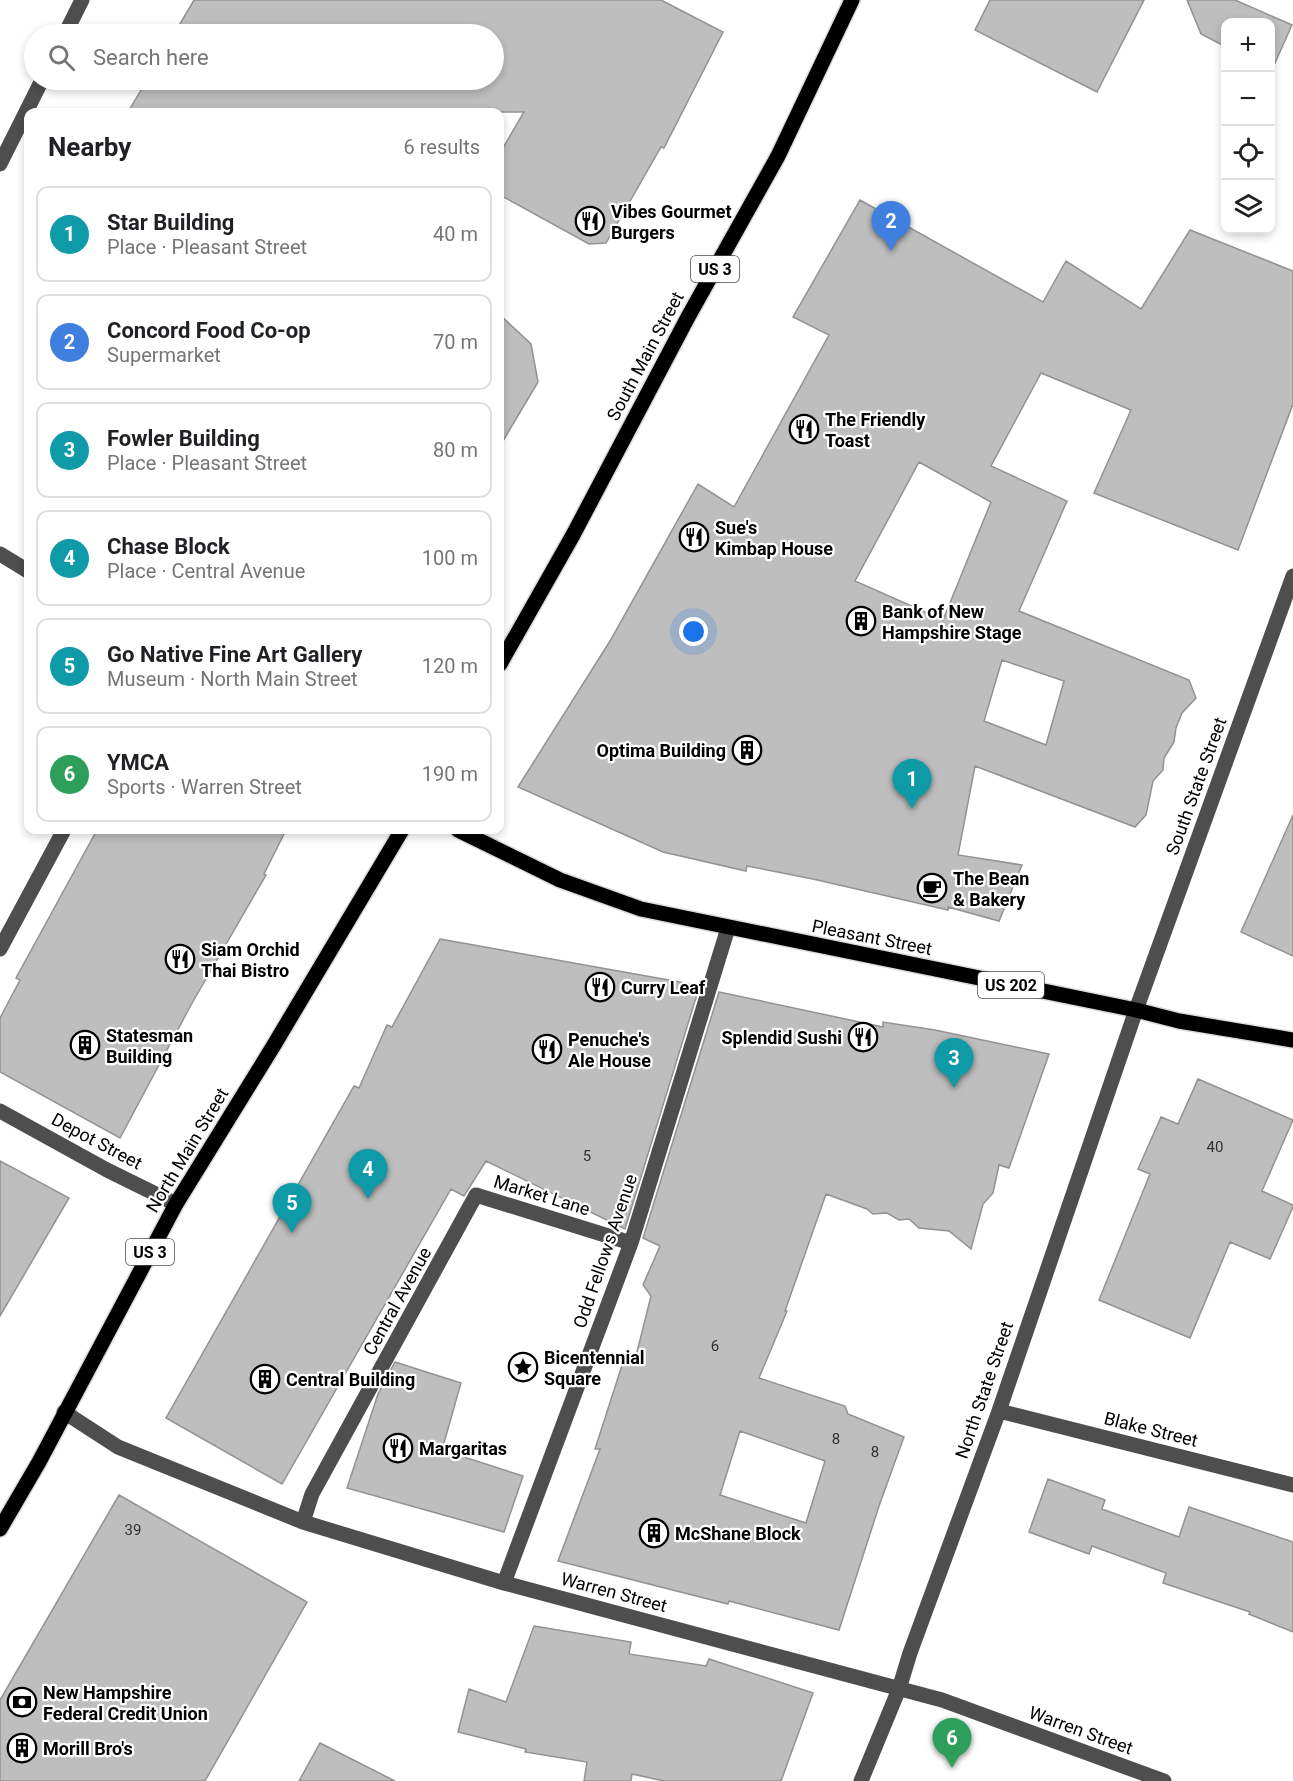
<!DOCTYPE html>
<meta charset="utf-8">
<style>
:root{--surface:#fff;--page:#f6f6f6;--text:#202124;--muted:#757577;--line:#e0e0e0;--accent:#2563eb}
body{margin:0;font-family:Roboto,sans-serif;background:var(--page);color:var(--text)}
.controls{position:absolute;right:18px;top:18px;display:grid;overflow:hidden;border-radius:12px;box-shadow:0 3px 9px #0003}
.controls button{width:54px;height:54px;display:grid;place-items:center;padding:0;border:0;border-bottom:2px solid var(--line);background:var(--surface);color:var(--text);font:30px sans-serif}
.you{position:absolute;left:694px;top:632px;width:21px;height:21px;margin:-15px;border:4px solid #fff;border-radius:50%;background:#1a73e8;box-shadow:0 0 0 9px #1a73e833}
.badge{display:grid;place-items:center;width:39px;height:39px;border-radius:50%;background:var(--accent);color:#fff;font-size:20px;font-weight:700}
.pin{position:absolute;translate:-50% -50px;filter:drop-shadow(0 2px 3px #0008)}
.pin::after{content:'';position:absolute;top:32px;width:21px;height:18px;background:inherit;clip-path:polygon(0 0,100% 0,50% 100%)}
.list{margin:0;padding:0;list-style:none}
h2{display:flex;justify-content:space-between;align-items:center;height:78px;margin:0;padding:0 24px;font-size:26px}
h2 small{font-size:20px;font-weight:400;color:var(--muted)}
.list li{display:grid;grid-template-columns:39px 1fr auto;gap:18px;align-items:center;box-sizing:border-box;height:96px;margin:0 12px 12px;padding:0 12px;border:2px solid var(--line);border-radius:12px}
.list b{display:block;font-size:22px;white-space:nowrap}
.list p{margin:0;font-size:20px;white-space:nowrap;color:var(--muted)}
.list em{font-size:20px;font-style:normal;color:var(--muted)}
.icon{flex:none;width:33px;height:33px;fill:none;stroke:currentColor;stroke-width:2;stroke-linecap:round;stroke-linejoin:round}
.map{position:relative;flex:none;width:1293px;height:1781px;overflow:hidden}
.search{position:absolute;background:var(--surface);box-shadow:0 3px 9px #0003;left:24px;top:24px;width:480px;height:66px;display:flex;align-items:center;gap:15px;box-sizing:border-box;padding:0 21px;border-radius:33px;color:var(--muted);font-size:22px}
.panel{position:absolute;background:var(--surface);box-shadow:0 3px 9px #0003;left:24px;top:108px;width:480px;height:726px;border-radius:12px}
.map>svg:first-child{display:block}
.building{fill:#bebebe;stroke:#929292;stroke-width:1.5;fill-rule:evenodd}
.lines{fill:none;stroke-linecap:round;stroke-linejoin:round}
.major-casing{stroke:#dbdbdb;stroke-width:18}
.minor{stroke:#4e4e4e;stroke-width:15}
.major{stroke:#000;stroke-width:15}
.labels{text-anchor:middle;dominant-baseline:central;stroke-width:4.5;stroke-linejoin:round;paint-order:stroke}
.number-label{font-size:15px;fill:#303030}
.shield{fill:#fff;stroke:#4c4c4c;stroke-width:1.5}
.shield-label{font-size:16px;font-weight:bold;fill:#000}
.poi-label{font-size:18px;font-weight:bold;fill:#000;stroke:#fff;text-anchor:start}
.street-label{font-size:18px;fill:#000;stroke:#fff}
</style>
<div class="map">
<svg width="1293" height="1781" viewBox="0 0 1293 1781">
<rect width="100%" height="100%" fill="#fff"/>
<path class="building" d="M194 0H661L723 32 664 148 661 147 606 243 589 244 500 195V153L524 112H128L147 80H494V34H174Z
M990 0H1144L1097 92 975 30Z
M1187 0H1235L1292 25 1271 72 1270 22H1226V47L1201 34Z
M860 200 1043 302 1066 261 1141 309 1190 230 1293 271V404L1238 550 1094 493 1131 410 1041 373 991 466 1067 501 1019 611 1189 680 1196 698 1182 713 1176 728 1174 742 1164 758 1163 770 1153 781 1146 815 1135 827 975 766 958 855 1022 865 999 921 948 907V910L813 879 747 866 746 871 663 852 518 787 610 641 698 484 734 507 829 335 793 317ZM919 462 991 502 943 620 855 581ZM1002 660 1064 681 1046 745 984 721Z
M500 315 531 344 538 382 500 446Z
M1293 815V956L1241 932Z
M97 830H286L264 874 266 875 191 1005 120 1138 0 1072V1018L20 980 16 978Z
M440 939 691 984 690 985 699 988 625 1229 486 1161 464 1196 451 1189 282 1484 166 1418 354 1086 359 1088 387 1025 392 1027Z
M719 992 883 1027V1022L935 1030 1049 1054 1009 1168 999 1165 993 1193 983 1204 971 1249 949 1231 919 1228 909 1219 899 1220 887 1213 873 1214 867 1209 826 1194 785 1311H787L759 1378 845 1406 848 1414 904 1437 879 1506 839 1630 729 1601 728 1604 558 1561 600 1449H595L625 1356 635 1360 651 1296 643 1285 660 1246 643 1238ZM740 1431 825 1461 806 1523 720 1495Z
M1198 1079 1293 1120 1262 1191 1293 1205V1207L1270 1259 1230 1242 1190 1338 1099 1300 1150 1174 1138 1169 1161 1117 1178 1124Z
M0 1161 69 1198 0 1316Z
M395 1362 461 1383 442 1450 523 1476 504 1532 347 1488 378 1394Z
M1048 1479 1105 1500 1102 1509 1179 1537 1189 1507 1293 1542V1632L1249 1614 1250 1612 1163 1583 1166 1573 1092 1546 1089 1554 1029 1532Z
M119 1495 307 1602 205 1781H0V1700Z
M534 1626 631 1642 629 1654 706 1666 709 1659 813 1693 781 1781H664L632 1774 631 1781H584L587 1762 525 1752 526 1749 458 1732 469 1689 506 1702Z
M320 1743 395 1781H299Z"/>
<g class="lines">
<g class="major-casing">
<path id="major" d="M500 664 573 535 688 317 778 156 852 0
M458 830 560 880 641 909 1136 1010 1179 1021 1293 1040
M0 1529 39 1462 176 1204 274 1045 402 830"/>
</g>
<path class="minor" d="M65 34 82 0
M0 164 42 80
M0 554 28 571
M0 949 64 830
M0 1111 107 1170 176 1204
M999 1411 1293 1485
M64 1412 118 1447 303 1522 504 1583 942 1700 1164 1781
M303 1522 312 1494 476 1195 631 1243
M504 1583 631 1243 728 928
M861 1781 899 1689 910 1653 999 1411 1136 1010 1293 576"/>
<use href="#major" class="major"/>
</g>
<defs>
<g id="restaurant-ring" transform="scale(1.5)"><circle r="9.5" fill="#fff" stroke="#000" stroke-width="1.5"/><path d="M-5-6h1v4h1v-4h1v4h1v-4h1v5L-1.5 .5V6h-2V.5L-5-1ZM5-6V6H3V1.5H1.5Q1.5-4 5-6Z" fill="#000"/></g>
<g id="building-ring" transform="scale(1.5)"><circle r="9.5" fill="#fff" stroke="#000" stroke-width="1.5"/><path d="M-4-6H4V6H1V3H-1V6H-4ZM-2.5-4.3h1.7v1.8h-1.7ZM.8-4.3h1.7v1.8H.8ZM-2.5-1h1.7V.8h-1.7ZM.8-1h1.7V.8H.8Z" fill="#000"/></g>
<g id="cafe-ring" transform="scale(1.5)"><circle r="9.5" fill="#fff" stroke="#000" stroke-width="1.5"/><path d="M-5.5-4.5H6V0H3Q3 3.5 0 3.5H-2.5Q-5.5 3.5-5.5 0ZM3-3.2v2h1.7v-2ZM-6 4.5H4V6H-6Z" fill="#000"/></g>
<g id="sight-ring" transform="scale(1.5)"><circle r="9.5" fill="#fff" stroke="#000" stroke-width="1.5"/><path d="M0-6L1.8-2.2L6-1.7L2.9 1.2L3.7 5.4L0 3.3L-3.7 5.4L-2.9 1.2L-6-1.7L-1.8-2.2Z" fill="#000"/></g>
<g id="bank-ring" transform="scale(1.5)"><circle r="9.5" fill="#fff" stroke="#000" stroke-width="1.5"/><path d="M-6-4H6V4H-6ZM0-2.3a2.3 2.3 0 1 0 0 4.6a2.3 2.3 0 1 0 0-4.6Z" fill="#000"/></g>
</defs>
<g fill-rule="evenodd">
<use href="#restaurant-ring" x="590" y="221"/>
<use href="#restaurant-ring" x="804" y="429"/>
<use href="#restaurant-ring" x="694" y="537"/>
<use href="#building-ring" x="861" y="621"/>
<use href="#building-ring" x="747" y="750"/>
<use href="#cafe-ring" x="932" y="888"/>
<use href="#restaurant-ring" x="180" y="959"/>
<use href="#restaurant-ring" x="600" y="987"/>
<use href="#restaurant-ring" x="863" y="1037"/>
<use href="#building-ring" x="85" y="1045"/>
<use href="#restaurant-ring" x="547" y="1049"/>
<use href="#sight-ring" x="523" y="1367"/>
<use href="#building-ring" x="265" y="1379"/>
<use href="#restaurant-ring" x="398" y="1448"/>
<use href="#building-ring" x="654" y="1533"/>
<use href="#bank-ring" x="22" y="1702"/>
<use href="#building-ring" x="22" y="1748"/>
</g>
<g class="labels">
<g class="number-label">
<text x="1215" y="1147">40</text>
<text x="587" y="1156">5</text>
<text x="715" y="1346">6</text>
<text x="836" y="1439">8</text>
<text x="875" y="1452">8</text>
<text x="133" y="1530">39</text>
</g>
<g class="shield">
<rect x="691" y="256" width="48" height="26" rx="4.5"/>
<rect x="978" y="972" width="66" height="26" rx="4.5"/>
<rect x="126" y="1239" width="48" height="26" rx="4.5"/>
</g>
<g class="shield-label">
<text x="715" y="269">US 3</text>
<text x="1011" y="985">US 202</text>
<text x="150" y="1252">US 3</text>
</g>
<g class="poi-label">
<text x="611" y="211">Vibes Gourmet<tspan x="611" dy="21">Burgers</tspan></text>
<text x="825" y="419">The Friendly<tspan x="825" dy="21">Toast</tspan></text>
<text x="715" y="527">Sue's<tspan x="715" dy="21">Kimbap House</tspan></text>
<text x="882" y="611">Bank of New<tspan x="882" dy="21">Hampshire Stage</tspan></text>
<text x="726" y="750" text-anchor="end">Optima Building</text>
<text x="953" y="878">The Bean<tspan x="953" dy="21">&amp; Bakery</tspan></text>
<text x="201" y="949">Siam Orchid<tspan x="201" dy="21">Thai Bistro</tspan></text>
<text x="621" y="987">Curry Leaf</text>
<text x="106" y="1035">Statesman<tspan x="106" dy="21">Building</tspan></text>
<text x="842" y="1037" text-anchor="end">Splendid Sushi</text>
<text x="568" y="1039">Penuche's<tspan x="568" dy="21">Ale House</tspan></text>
<text x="544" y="1357">Bicentennial<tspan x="544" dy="21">Square</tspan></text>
<text x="286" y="1379">Central Building</text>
<text x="419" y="1448">Margaritas</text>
<text x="675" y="1533">McShane Block</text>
<text x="43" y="1692">New Hampshire<tspan x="43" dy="21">Federal Credit Union</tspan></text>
<text x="43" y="1748">Morill Bro's</text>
</g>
<g class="street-label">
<text transform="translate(645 356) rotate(-62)">South Main Street</text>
<text transform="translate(1196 786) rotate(-70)">South State Street</text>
<text transform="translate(872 937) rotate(11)">Pleasant Street</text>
<text transform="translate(97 1141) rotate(28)">Depot Street</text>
<text transform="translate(187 1150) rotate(-59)">North Main Street</text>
<text transform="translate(542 1195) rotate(17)">Market Lane</text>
<text transform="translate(605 1251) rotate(-71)">Odd Fellows Avenue</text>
<text transform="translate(397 1301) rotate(-61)">Central Avenue</text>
<text transform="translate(984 1390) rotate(-71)">North State Street</text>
<text transform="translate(1151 1429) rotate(14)">Blake Street</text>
<text transform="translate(614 1592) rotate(15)">Warren Street</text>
<text transform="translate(1081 1730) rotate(20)">Warren Street</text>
</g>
</g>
</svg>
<div class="controls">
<button>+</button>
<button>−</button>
<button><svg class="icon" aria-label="locate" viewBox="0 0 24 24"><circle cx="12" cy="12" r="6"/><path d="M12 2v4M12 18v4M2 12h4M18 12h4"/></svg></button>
<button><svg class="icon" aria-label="layers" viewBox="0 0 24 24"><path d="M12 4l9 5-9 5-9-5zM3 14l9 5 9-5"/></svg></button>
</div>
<div class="you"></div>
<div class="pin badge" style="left:912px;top:809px;background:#0f9aa8">1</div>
<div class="pin badge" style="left:891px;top:251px;background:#3f7fe0">2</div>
<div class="pin badge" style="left:954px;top:1088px;background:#0f9aa8">3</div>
<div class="pin badge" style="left:368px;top:1199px;background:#0f9aa8">4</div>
<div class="pin badge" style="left:292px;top:1233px;background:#0f9aa8">5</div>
<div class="pin badge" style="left:952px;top:1768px;background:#2e9e5b">6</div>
<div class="search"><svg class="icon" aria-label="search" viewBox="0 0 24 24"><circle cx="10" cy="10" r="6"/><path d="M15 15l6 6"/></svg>Search here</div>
<section class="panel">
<h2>Nearby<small>6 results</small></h2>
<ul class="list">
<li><span class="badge" style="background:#0f9aa8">1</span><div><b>Star Building</b><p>Place · Pleasant Street</p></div><em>40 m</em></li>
<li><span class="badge" style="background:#3f7fe0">2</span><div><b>Concord Food Co-op</b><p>Supermarket</p></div><em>70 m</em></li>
<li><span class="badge" style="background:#0f9aa8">3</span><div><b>Fowler Building</b><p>Place · Pleasant Street</p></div><em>80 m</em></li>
<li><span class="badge" style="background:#0f9aa8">4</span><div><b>Chase Block</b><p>Place · Central Avenue</p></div><em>100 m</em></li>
<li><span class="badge" style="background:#0f9aa8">5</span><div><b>Go Native Fine Art Gallery</b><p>Museum · North Main Street</p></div><em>120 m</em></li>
<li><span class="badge" style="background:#2e9e5b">6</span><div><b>YMCA</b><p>Sports · Warren Street</p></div><em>190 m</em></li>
</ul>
</section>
</div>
